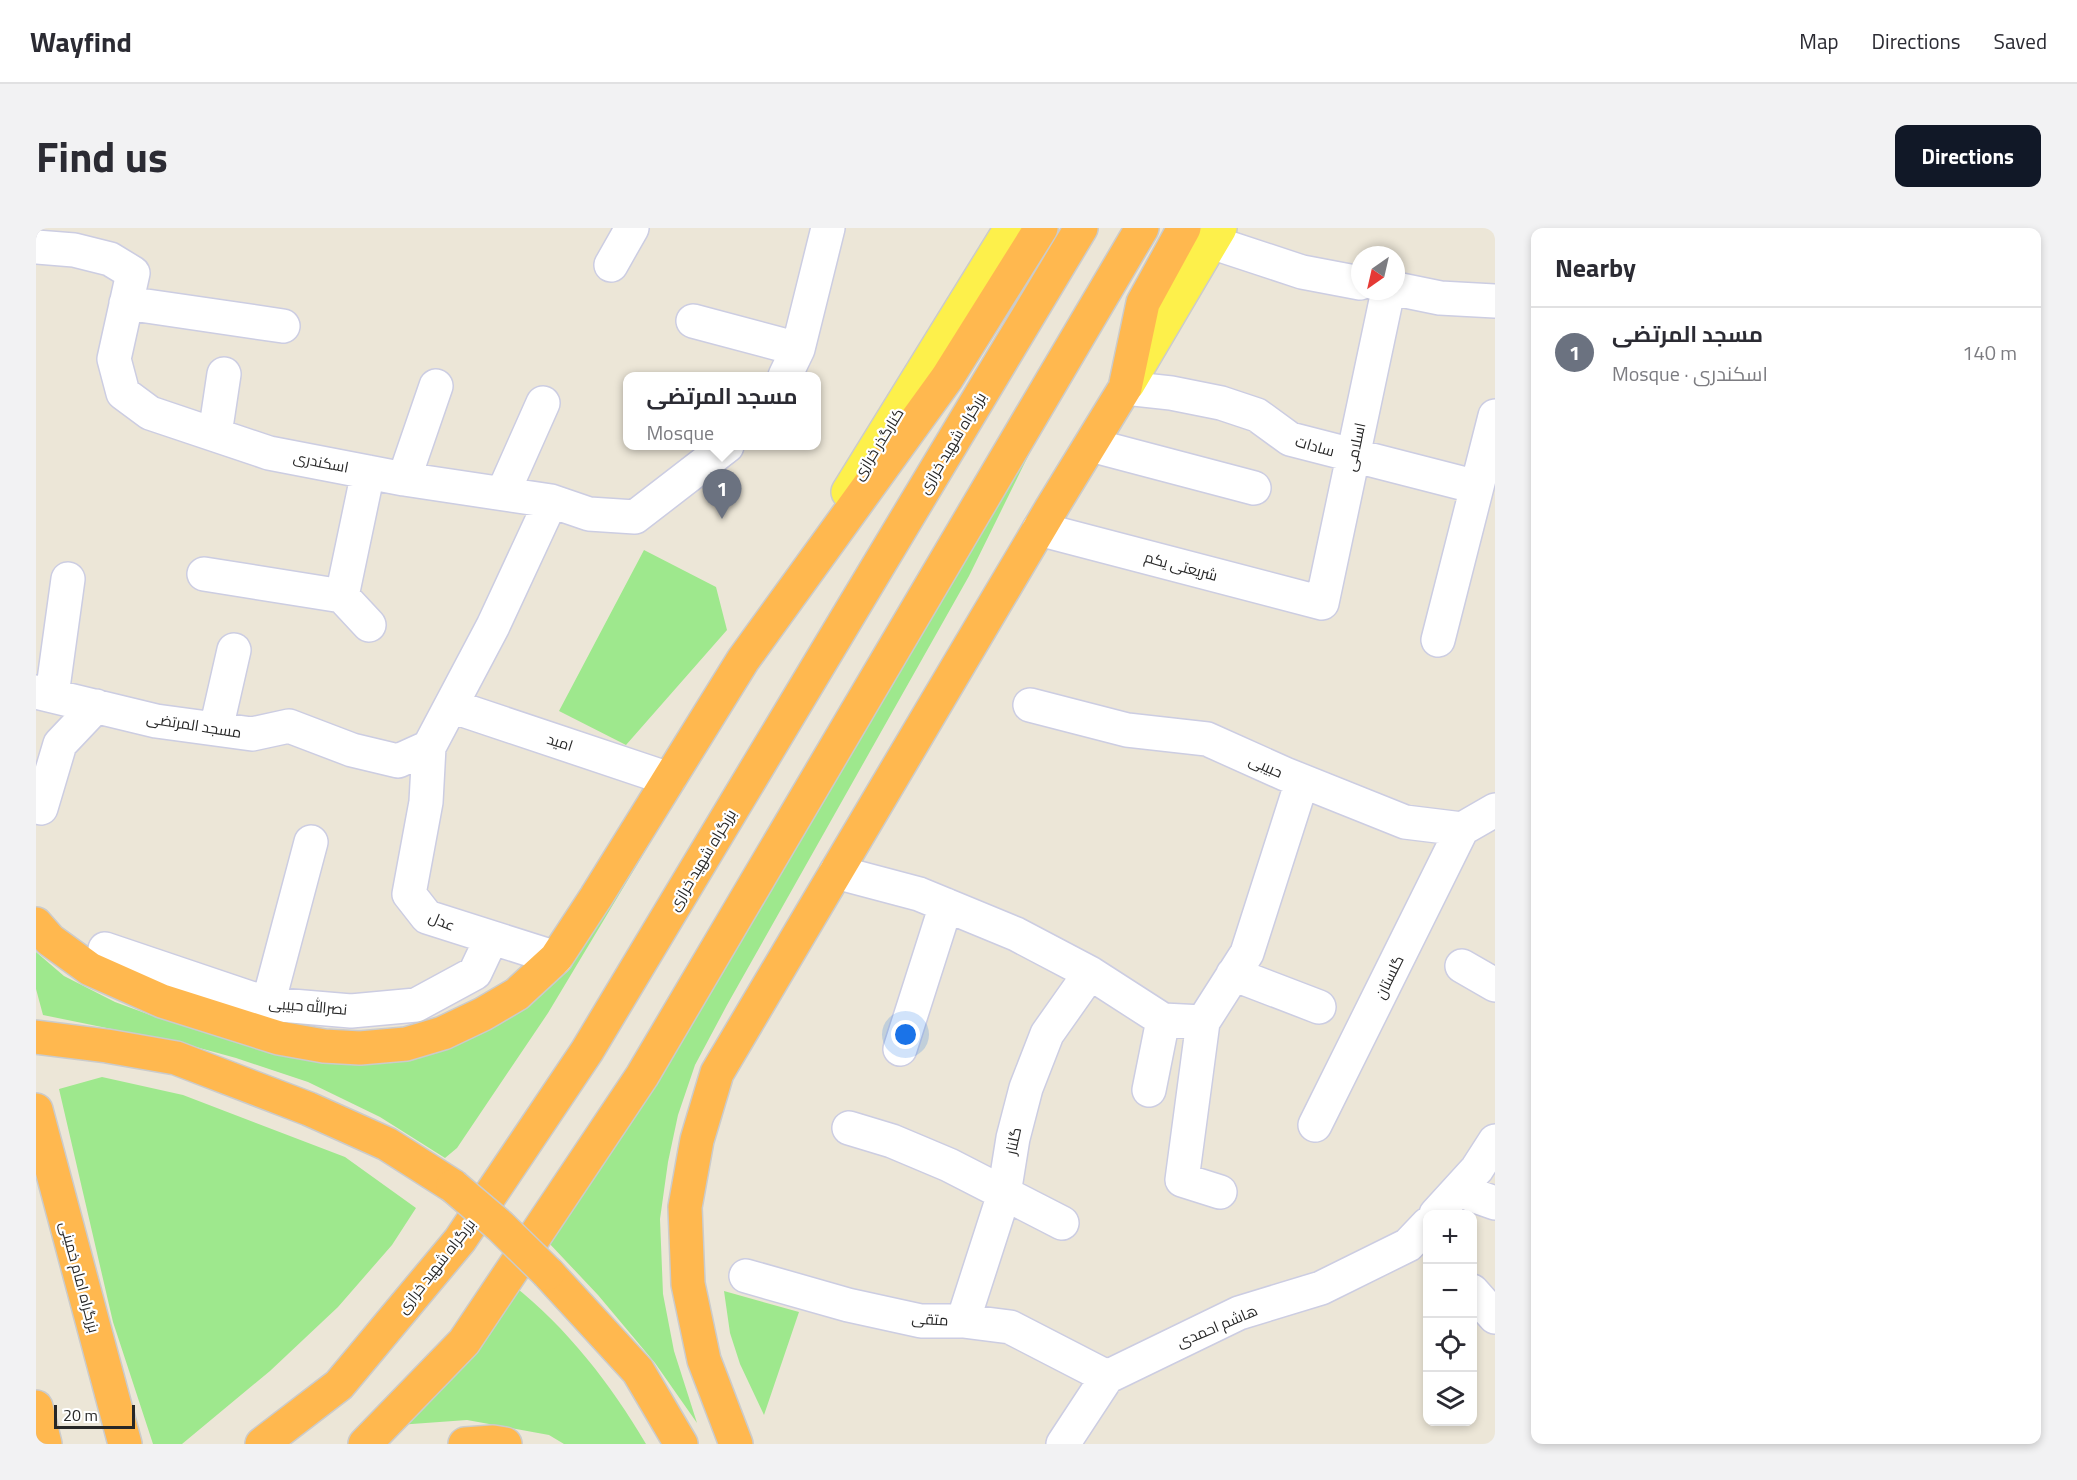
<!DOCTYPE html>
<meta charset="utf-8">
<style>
:root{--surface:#fff;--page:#f2f2f3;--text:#2b2b33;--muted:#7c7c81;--line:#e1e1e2;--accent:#111827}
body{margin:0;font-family:"Titillium Web",Cairo,sans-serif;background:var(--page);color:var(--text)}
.controls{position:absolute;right:18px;bottom:18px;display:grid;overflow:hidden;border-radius:12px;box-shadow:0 3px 9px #0003}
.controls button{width:54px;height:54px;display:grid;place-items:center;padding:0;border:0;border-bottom:2px solid var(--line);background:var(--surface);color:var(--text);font:30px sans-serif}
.compass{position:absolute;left:1315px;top:18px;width:54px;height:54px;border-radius:50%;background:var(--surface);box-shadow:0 3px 9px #0003;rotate:214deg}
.scale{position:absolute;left:18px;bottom:15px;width:81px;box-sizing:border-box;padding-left:6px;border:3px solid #272727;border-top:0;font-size:16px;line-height:21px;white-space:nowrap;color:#272727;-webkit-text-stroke:4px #fff;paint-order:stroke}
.you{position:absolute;left:870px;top:807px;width:21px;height:21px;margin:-15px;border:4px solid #fff;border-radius:50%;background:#1a73e8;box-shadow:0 0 0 9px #1a73e833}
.badge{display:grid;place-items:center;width:39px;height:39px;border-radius:50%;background:var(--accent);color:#fff;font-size:20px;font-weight:700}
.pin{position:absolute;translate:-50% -50px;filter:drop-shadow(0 2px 3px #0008)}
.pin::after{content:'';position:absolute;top:32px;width:21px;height:18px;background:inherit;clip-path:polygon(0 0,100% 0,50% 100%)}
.popup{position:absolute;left:587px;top:144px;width:198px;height:78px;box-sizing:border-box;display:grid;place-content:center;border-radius:12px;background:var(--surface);filter:drop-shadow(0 2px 4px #0005);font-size:20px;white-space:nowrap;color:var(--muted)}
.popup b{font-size:22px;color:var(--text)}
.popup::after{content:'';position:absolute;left:50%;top:100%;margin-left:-12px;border:12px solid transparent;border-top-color:var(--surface)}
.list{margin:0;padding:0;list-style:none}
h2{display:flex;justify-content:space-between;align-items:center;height:78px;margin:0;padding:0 24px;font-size:26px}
h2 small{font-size:20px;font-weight:400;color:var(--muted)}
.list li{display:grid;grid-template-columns:39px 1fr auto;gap:18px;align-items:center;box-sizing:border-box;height:90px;padding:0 24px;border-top:2px solid var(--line)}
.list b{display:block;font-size:22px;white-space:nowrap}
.list p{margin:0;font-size:20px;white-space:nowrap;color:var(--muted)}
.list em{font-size:20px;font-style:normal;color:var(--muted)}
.icon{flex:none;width:33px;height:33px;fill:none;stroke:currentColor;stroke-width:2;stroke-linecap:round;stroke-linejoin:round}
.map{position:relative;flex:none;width:1459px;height:1216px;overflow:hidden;border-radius:12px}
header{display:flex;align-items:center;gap:36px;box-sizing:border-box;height:84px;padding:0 30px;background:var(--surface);border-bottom:2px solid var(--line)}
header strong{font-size:28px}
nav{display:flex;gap:33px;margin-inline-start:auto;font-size:21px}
.intro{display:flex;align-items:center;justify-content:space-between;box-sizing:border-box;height:144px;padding:0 36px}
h1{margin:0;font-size:42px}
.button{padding:15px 27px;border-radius:12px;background:var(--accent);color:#fff;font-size:21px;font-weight:700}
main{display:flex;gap:36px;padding:0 36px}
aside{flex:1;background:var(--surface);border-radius:12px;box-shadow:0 3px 9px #0003}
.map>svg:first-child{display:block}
.green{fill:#9ee88d}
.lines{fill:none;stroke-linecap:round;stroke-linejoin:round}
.minor-casing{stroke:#cccde2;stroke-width:36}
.major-casing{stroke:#cbcbcb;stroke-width:36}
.highway-casing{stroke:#cbcbcb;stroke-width:36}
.minor{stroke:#fff;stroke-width:33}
.major{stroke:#fdf04b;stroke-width:33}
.highway{stroke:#ffb84f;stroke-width:33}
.highway-bridge-casing{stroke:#cbcbcb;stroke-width:36;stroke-linecap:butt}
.highway-bridge{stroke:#ffb84f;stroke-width:33}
.labels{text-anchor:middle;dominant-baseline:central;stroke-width:4.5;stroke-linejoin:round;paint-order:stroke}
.street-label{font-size:15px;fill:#272727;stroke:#fff}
</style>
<header>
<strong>Wayfind</strong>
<nav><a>Map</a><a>Directions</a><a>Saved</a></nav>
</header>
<div class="intro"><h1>Find us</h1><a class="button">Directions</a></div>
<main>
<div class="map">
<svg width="1459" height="1216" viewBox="0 0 1459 1216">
<rect width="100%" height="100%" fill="#ece6d7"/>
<path class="green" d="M1030 151 933 348 691 777 659 837 642 887 632 934 624 991 627 1066 638 1123 661 1195 619 1135 562 1067 512 1014Z
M608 322 680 359 691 402 590 517 523 483Z
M639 559 626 595 512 785 421 920 409 930 344 889 272 854 200 830 149 816 7 787 0 761V724L28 748 79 774 117 788 187 803 312 834 366 833 412 818 446 801Z
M66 849 147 867 309 929 380 980 356 1017 302 1079 234 1143 146 1216H117L77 1094 23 861Z
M477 1057C531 1100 575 1156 610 1216H528L513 1207 431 1192 362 1197Z
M688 1063 763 1084 728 1187 704 1136 694 1105Z"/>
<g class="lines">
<g class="minor-casing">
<path id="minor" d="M1175 14 1266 44 1324 55
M0 19 38 22 74 31 97 45 78 131 87 165 114 185 233 225 368 251 515 273 553 286 599 289 691 218
M575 37 596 0
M1360 61 1404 70 1459 73
M90 75 247 98
M657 93 762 121
M749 148 762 121 792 0
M1089 160 1135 165 1185 175 1221 187 1254 211 1441 259
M179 206 188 146
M1055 217 1218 260
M368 251 400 158
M467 265 507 175
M1003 301 1286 375 1352 63
M168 346 306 368 333 397
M306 368 332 244
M1402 412 1459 188
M0 464 120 493 216 506 253 498 316 522 362 533 393 519 457 398 515 273
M16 467 32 351
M994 477 1091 502 1171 511 1249 546 1369 594 1426 601 1459 582
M415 478 633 551
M180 501 198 422
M393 519 390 574 373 666 391 689 520 730
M5 580 24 516 60 478
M800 644 883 666 980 706 1054 745 1127 792 1167 794 1211 725 1266 553
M69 721 232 776 315 783 380 777 439 745 455 711
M1426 738 1459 757
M1197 746 1283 779
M232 776 275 614
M1167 794 1146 952 1184 964
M864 821 910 677
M1113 862 1127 792
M1279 897 1426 601
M813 900 856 913 913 937 1026 995
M1422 962 1459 975
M1400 986 1441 941 1459 913
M710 1048 812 1077 885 1093H927L974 1099 1071 1149
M1436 1063 1459 1089
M927 1093 968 966 977 910 990 860 1011 806 1054 745
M1027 1216 1071 1149 1203 1085 1285 1060 1372 1017 1392 996"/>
</g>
<g class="major-casing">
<path id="major" d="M1092 156 1184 0
M812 264 975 0"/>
</g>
<g class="highway-casing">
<path id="highway" d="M0 696 14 712 54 741 126 773 243 810 288 818 324 820 370 816 407 805 447 786 481 766 520 730 560 669 707 432 911 150 1005 0
M0 809 71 818 140 830 273 881 351 916 417 958
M0 882 89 1216
M512 1045 602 1143 645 1216
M0 1179 9 1216
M226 1216 303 1157 424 1012 551 823 1045 0
M329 1216 428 1114 606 848 1106 0
M429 1216 457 1214 469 1216
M700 1216 668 1132 652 1056 649 979 661 912 681 845 1015 281 1089 160 1107 75 1148 0"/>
</g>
<use href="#minor" class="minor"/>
<use href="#major" class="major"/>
<use href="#highway" class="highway"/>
<g class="highway-bridge-casing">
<path id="highway-bridge" d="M417 958 464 998 512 1045"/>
</g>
<use href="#highway-bridge" class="highway-bridge"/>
</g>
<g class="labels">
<g class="street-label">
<text transform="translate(916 215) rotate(-59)">بزرگراه شهید خرازی</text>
<text transform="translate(842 216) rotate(-58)">کنارگذر خرازی</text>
<text transform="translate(1279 218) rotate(16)">سادات</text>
<text transform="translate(1319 219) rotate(-78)">اسلامی</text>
<text transform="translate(285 234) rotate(11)">اسکندری</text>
<text transform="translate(1145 338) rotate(15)">شریعتی یکم</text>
<text transform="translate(158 497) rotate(9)">مسجد المرتضی</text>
<text transform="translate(524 514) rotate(18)">امید</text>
<text transform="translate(1230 538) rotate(24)">حبیبی</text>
<text transform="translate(666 632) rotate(-59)">بزرگراه شهید خرازی</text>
<text transform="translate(406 693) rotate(23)">عدل</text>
<text transform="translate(1353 749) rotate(-64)">گلستان</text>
<text transform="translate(272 778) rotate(5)">نصرالله حبیبی</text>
<text transform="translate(977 913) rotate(-78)">گلنار</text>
<text transform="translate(400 1038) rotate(-52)">بزرگراه شهید خرازی</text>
<text transform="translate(44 1049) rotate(75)">بزرگراه امام خمینی</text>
<text transform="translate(894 1091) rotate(4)">متقی</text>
<text transform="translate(1181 1098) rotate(-23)">هاشم احمدی</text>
</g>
</g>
</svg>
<div class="controls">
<button>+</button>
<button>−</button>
<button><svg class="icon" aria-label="locate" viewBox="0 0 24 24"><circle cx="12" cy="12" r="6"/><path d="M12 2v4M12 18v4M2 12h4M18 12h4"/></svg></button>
<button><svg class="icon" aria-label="layers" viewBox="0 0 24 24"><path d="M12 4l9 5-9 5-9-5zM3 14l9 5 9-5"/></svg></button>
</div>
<svg class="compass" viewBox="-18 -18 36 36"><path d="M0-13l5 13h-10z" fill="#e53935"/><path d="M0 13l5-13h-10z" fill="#7c7c81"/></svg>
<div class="scale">20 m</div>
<div class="you"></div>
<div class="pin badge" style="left:686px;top:291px;background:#6b7280">1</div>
<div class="popup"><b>مسجد المرتضی</b>Mosque</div>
</div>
<aside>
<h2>Nearby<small></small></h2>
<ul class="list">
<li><span class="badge" style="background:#6b7280">1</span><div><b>مسجد المرتضی</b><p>Mosque · اسکندری</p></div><em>140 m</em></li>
</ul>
</aside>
</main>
